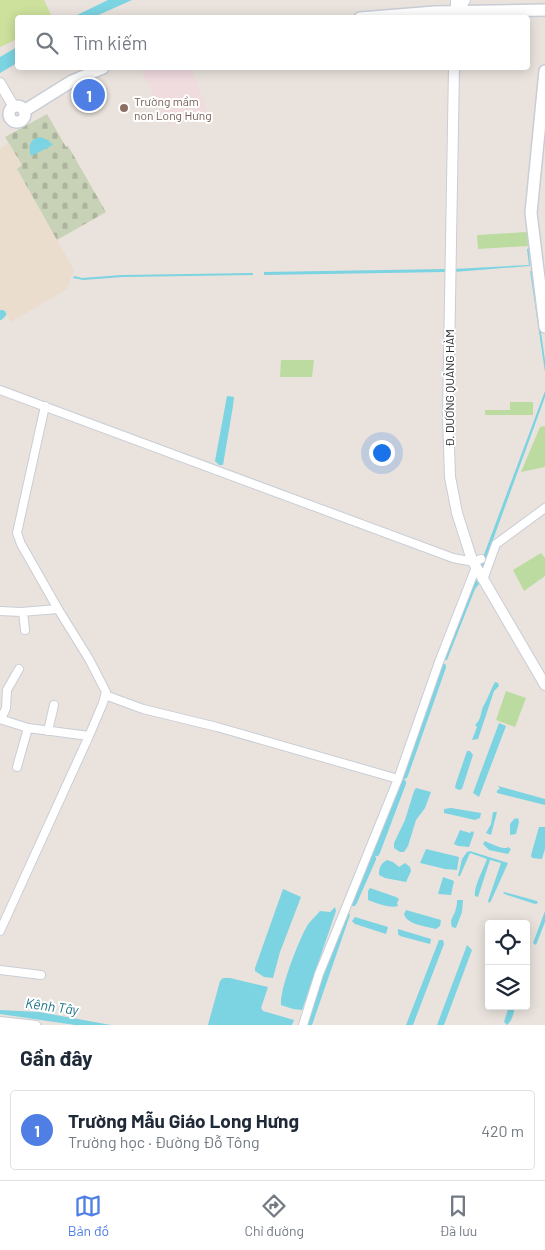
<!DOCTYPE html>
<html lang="vi">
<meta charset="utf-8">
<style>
:root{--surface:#fff;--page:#f6f6f7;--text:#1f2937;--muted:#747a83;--line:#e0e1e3;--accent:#4f7fe5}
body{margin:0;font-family:Barlow,sans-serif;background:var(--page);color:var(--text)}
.controls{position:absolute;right:15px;bottom:15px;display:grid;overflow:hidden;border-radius:5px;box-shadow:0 2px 12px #0003}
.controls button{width:45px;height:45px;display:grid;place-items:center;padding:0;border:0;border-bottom:1px solid var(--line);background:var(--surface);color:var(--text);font:25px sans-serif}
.you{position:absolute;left:381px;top:452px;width:18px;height:18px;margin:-12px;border:4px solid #fff;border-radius:50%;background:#1a73e8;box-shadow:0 0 0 8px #1a73e833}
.badge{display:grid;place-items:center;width:32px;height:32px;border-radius:50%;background:var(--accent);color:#fff;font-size:16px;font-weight:700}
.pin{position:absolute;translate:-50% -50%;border:2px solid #fff;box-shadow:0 1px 5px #0006}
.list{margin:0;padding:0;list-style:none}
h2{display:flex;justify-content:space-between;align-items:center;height:65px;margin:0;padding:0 20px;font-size:21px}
h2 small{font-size:16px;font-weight:400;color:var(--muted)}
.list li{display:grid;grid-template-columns:32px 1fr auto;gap:15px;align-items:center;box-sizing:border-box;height:80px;margin:0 10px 10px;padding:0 10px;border:1px solid var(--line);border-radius:5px}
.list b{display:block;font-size:19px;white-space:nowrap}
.list p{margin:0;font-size:16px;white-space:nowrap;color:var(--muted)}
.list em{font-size:16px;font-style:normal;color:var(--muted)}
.icon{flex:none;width:28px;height:28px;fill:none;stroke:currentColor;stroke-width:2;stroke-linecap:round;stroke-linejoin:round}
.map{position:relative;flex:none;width:545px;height:1025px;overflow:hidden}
.search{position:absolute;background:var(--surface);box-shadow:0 2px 12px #0003;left:15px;right:15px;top:15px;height:55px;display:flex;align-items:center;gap:12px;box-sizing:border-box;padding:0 18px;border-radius:5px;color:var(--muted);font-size:19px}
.sheet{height:155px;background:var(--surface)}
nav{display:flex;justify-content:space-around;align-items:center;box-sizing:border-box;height:70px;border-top:1px solid var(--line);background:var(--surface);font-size:14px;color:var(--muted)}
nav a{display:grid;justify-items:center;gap:2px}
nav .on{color:var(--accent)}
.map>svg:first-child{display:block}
.education{fill:#eaddce}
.medical{fill:#f0dbdf}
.grass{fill:#bcdba0}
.cemetery{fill:url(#cemetery-stones)}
.pitch{fill:#cde19d}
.water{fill:#7cd3e1}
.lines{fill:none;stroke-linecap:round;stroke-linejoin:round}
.canal{stroke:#7cd3e1;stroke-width:8}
.minor-casing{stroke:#c9cdd6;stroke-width:10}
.tertiary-casing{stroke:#c9cdd6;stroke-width:12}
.secondary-casing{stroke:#c9cdd6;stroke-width:14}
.minor{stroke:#fff;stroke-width:8}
.tertiary{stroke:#fff;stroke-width:10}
.secondary{stroke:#fff;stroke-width:11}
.education-dot{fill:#8d6e63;stroke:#fff;stroke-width:2}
.labels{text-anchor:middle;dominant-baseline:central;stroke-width:4;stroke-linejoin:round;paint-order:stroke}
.education-label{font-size:12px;fill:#785e54;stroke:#fff;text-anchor:start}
.street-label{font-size:12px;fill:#2a2a2a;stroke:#fff}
.water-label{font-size:14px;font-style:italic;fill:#1c748b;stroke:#fff}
</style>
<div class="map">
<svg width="545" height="1025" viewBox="0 0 545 1025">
<defs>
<pattern id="cemetery-stones" width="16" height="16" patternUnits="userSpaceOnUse" patternTransform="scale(1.25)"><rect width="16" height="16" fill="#c8d2b6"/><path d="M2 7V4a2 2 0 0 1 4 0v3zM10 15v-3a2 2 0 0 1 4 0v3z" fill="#acb49d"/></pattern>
</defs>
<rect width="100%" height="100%" fill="#eae3dd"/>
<path class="education" d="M8 143 22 166 17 170 74 270 67 289 11 322 3 309 0 311V149Z"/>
<path class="medical" d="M140 68H191L207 111 169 126Z"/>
<path class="grass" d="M527 232 528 246 478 249 477 235Z
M281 360H314L312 377H280Z
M510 402H533V415H485V410H510Z
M545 426V467L521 472 540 427Z
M541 553 545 558V576L524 591 513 570Z
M506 691 526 698 515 727 496 720Z"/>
<path class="cemetery" d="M47 114 66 147 68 146 106 212 57 240 17 169 22 165 5 137Z"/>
<path class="pitch" d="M0 0H44L52 17 18 18 17 39 0 47Z"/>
<path class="water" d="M108 0H132L94 17H73Z
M17 47V63L0 73V57Z
M40 137 48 140 53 145 31 156C28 148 29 139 40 137Z
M529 248 530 266 454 272V269L529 265 527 249Z
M445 269V272L264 275V272Z
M530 271H532L545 360V372Z
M253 273V275L122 277 83 280 73 278 74 276 82 278 122 275Z
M545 391V397L482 570 479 568Z
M227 396 234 397 233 406 223 465H219L215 461Z
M475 578 479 584 475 589 447 660H445L444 659Z
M495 682 498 683 499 686 494 691 478 739 472 740 477 727 475 725C482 719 480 712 484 705 488 698 491 689 495 682Z
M499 723 506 726 479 797 473 793Z
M467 751H470L473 755 462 789 459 790 455 788 456 783Z
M498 786 545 799V805L497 793V790L500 789Z
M416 788 431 792 425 808 416 820 408 846 404 852H400L394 848V843L405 820 414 791Z
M451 808 481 813 480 818 475 820 444 813V809Z
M493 812H497L491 835 486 833 491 824Z
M518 818 519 822 516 834 510 835V824L514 819Z
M539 827H545V849L542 859 532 858 531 855Z
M460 830 470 833 472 831 474 833 469 847 458 846 454 844Z
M485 841C489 843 500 848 504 848 511 848 504 845 511 849L508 854 489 850 483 844Z
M426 849 459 857 457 870 445 869 420 863Z
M470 851 508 863 491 901 489 903 488 901 501 863 490 860 478 897 475 896C473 888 484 868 487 859L470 853 460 876H458L462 859 467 852Z
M387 860 393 862 399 867 405 863 410 867 411 871 406 882 385 878 379 875C379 868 380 864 387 860Z
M443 877 454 881 451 895 438 894Z
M370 888 396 897 399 899 397 903 398 906C391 909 376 903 368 900V891Z
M283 889 301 897 280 952 273 978 264 977 255 971V968Z
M504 892 537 901 538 903 535 904 507 895 503 893Z
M457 900H463L462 912 456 928 452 927C449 918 455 916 456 908 457 905 457 902 457 900Z
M335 907 336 911 302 1010 293 1009 281 1005C280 988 298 942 307 926 310 921 316 916 320 911L330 912Z
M406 910 441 920 440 926 436 929C426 926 407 925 404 914Z
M348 911 350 915 312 1025H307L323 975Z
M545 911V922L536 945 533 943Z
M355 917 388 927 386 934 355 924 352 921Z
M398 929 431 939 430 944 400 936 398 934Z
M439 940H443L444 944 413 1025H406Z
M467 945 472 950 444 1025H437Z
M223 978H230L268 987 261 1008 263 1011 294 1020 292 1025H208L220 981Z
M509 1006H515C514 1013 512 1021 507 1025L504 1022Z
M0 1010 39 1012 111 1025H75L0 1014Z"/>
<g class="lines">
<path class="canal" d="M0 316 2 314
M404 775 442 667
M376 852 402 783
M353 902 372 859"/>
<g class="minor-casing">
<path id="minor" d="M459 12 466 0
M0 390 453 558 474 562 481 559
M483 580 496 544 545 508
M0 611 21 612 58 609
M23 612 25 630
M105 695 143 709 217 727 398 779
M0 719 28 728 89 736
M1 719 6 708 7 690 19 669
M48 731 54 705
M17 767 28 728
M0 931 89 736 103 703 106 692 89 659 58 609 21 544 17 533 45 406
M0 970 41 975
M0 1021 36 1025
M303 1025 319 974 398 779 439 662 476 567"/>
</g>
<g class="tertiary-casing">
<path id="tertiary" d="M456 0V18
M454 68 448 416 450 477 457 513 472 560 545 685
M0 83 14 107"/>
</g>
<g class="secondary-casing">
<path id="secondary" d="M360 18 435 12 545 10
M545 71 531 213 545 327
M9 114a8 8 0 1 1 16 0a8 8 0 1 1-16 0Z
M24 111 72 81 103 68"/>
</g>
<use href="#minor" class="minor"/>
<use href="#tertiary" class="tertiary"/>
<use href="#secondary" class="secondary"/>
</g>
<circle class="education-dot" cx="124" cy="108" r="5"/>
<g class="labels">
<g class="education-label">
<text x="134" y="101">Trường mầm<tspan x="134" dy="14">non Long Hưng</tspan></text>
</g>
<g class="street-label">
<text transform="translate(449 388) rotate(-90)">Đ. DƯƠNG QUẢNG HÀM</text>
</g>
<g class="water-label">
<text transform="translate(52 1006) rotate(8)">Kênh Tây</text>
</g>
</g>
</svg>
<div class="controls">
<button><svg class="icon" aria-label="locate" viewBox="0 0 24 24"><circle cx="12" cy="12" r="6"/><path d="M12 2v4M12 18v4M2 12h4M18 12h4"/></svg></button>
<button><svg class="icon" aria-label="layers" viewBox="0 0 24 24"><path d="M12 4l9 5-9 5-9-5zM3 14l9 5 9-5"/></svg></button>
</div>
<div class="you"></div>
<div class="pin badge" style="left:89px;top:95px">1</div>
<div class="search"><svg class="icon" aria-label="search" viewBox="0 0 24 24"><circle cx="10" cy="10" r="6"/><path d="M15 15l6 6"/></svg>Tìm kiếm</div>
</div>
<section class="sheet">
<h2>Gần đây<small></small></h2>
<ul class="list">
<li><span class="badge">1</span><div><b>Trường Mẫu Giáo Long Hưng</b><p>Trường học · Đường Đỗ Tông</p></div><em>420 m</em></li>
</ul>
</section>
<nav>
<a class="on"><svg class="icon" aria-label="map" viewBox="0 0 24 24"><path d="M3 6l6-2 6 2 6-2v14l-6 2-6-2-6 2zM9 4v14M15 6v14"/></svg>Bản đồ</a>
<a><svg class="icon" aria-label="directions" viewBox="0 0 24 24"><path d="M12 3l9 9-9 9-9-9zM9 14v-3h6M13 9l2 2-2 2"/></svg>Chỉ đường</a>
<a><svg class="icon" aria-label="saved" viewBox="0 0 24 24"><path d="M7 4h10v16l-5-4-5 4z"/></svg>Đã lưu</a>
</nav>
